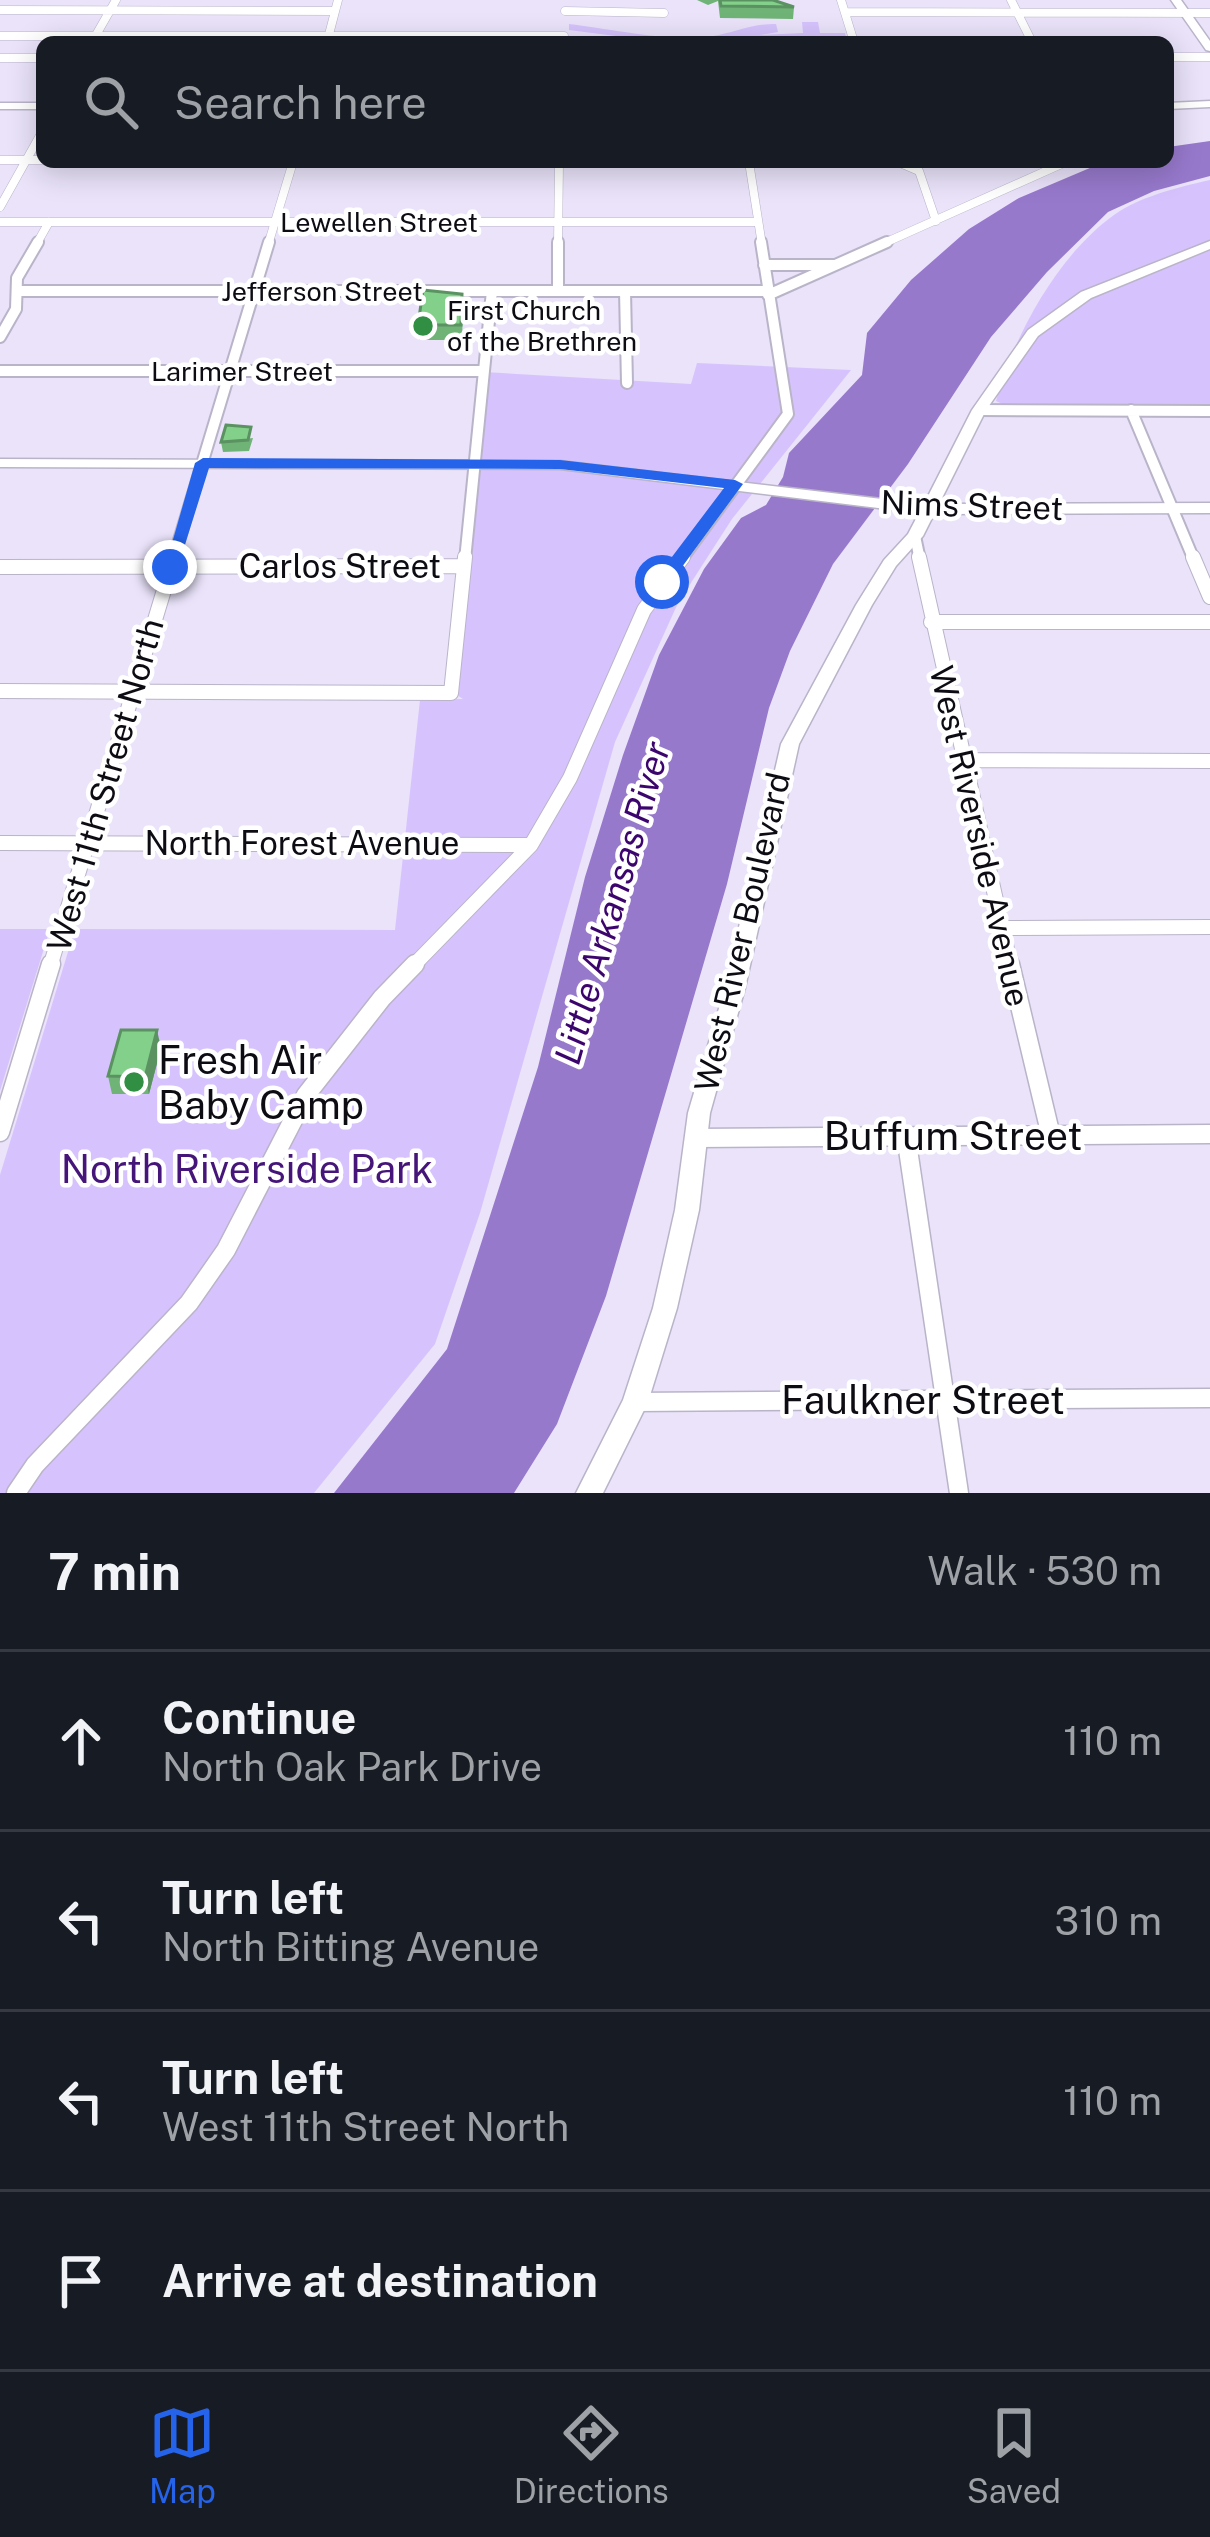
<!DOCTYPE html>
<meta charset="utf-8">
<style>
:root{--surface:#171b24;--page:#20242c;--text:#f1f3f6;--muted:#9ea1a6;--line:#363941;--accent:#2563eb}
body{margin:0;font-family:"Public Sans",sans-serif;background:var(--page);color:var(--text)}
.stop{position:absolute;width:36px;height:36px;margin:-27px;border:9px solid #2563eb;border-radius:50%;background:#fff}
.stop.end{background:#2563eb;border-color:#fff;box-shadow:0 3px 12px #0008}
.list{margin:0;padding:0;list-style:none}
h2{display:flex;justify-content:space-between;align-items:center;height:156px;margin:0;padding:0 48px;font-size:51px}
h2 small{font-size:39px;font-weight:400;color:var(--muted)}
.list li{display:grid;grid-template-columns:78px 1fr auto;gap:36px;align-items:center;box-sizing:border-box;height:180px;padding:0 48px;border-top:3px solid var(--line)}
.list b{display:block;font-size:45px;white-space:nowrap}
.list p{margin:0;font-size:39px;white-space:nowrap;color:var(--muted)}
.list em{font-size:39px;font-style:normal;color:var(--muted)}
.icon{flex:none;width:66px;height:66px;fill:none;stroke:currentColor;stroke-width:2;stroke-linecap:round;stroke-linejoin:round}
.map{position:relative;flex:none;width:1210px;height:1493px;overflow:hidden}
.search{position:absolute;background:var(--surface);box-shadow:0 6px 30px #0003;left:36px;right:36px;top:36px;height:132px;display:flex;align-items:center;gap:30px;box-sizing:border-box;padding:0 42px;border-radius:18px;color:var(--muted);font-size:45px}
.sheet{height:876px;background:var(--surface)}
nav{display:flex;justify-content:space-around;align-items:center;box-sizing:border-box;height:168px;border-top:3px solid var(--line);background:var(--surface);font-size:33px;color:var(--muted)}
nav a{display:grid;justify-items:center;gap:6px}
nav .on{color:var(--accent)}
.map>svg:first-child{display:block}
.green{fill:#d6c3fd}
.water{fill:#9779cc}
.lines{fill:none;stroke-linecap:round;stroke-linejoin:round}
.street-far3-casing{stroke:#bab4c9;stroke-width:9}
.street-far2-casing{stroke:#bab4c9;stroke-width:14}
.street-far1-casing{stroke:#bab4c9;stroke-width:16}
.street-casing{stroke:#bab4c9;stroke-width:21}
.secondary-casing{stroke:#bab4c9;stroke-width:3}
.street-far3{stroke:#fff;stroke-width:8}
.street-far2{stroke:#fff;stroke-width:10}
.street-far1{stroke:#fff;stroke-width:14}
.street{stroke:#fff;stroke-width:18}
.secondary{fill:#fff;fill-rule:evenodd}
.wall{fill:#70b377}
.shaded-wall{fill:#5b9261}
.building{fill:#82d08a;stroke:#5b9261;stroke-width:3}
.route{fill:#2563eb}
.poi-dot{fill:#308f42;stroke:#fff;stroke-width:4.5}
.labels{text-anchor:middle;dominant-baseline:central;stroke-width:9;stroke-linejoin:round;paint-order:stroke}
.far-street-label{font-size:27px;fill:#0e0c13;stroke:#fff}
.far-poi-label{font-size:27px;fill:#0e0c13;stroke:#fff;text-anchor:start}
.street-label{font-size:33px;fill:#0e0c13;stroke:#fff}
.water-label{font-size:36px;font-style:italic;fill:#3c056e;stroke:#fff}
.near-poi-label{font-size:39px;fill:#0e0c13;stroke:#fff;text-anchor:start}
.near-street-label{font-size:39px;fill:#0e0c13;stroke:#fff}
.near-park-label{font-size:39px;fill:#451579;stroke:#fff}
</style>
<div class="map">
<svg width="1210" height="1493" viewBox="0 0 1210 1493">
<rect width="100%" height="100%" fill="#eae3fa"/>
<path class="green" d="M802 22H818L820 33H845L847 42H663L569 30V24C612 29 677 44 719 35 738 31 752 24 776 24L778 32 760 35 803 33Z
M1210 180V408H1011L996 401C1014 335 1058 255 1114 215 1141 196 1179 187 1210 180Z
M697 363 851 370 732 519 678 603 615 742 480 1213 435 1344 314 1493H0V1175L75 929 395 930 420 700 463 699 454 693 484 372 691 384Z
M0 929H50L0 1091Z"/>
<path class="water" d="M1210 141V176L1154 191 1108 212 1047 272 991 337 908 464 833 564 790 651 769 708 727 884 606 1296 557 1424 514 1493H334L447 1349 538 1067 585 877 623 755 659 655 704 569 741 518 766 505 783 477 789 453 862 375 867 333 911 280 969 229 1019 198 1104 162H1168V147Z"/>
<g class="lines">
<g class="street-far3-casing">
<path id="street-far3" d="M841 0 854 42
M1011 0 1032 42
M0 10 335 11
M565 11 664 13
M845 12 1210 13
M0 36H564
M92 42 116 0
M327 42 338 0
M1168 57H1210
M0 58H42
M0 160H42
M749 162 762 245
M898 162 919 171 936 221
M0 207 42 132
M0 222H757
M36 245 49 222
M268 245 293 162
M558 245 559 162
M880 245 1066 162"/>
</g>
<g class="street-far2-casing">
<path id="street-far2" d="M764 265H835
M20 291H767
M558 291V242
M625 291 627 383
M768 295 887 242
M0 337 16 309 17 278 38 242
M0 371H484
M979 410 1210 411
M1131 410 1194 560
M915 536 920 560
M173 560 269 242
M465 560 492 291
M681 560 788 414 761 242"/>
</g>
<g class="street-far1-casing">
<path id="street-far1" d="M919 557 1011 967
M1193 557 1210 597
M0 567 464 566
M931 622H1210
M0 691 451 693 465 557
M962 760 1210 761
M0 843 531 845
M1001 928 1210 927
M50 967 174 557
M412 967 531 845 570 778 644 610 683 557"/>
</g>
<g class="street-casing">
<path id="street" d="M1010 964 1051 1136
M0 1132 51 964
M906 1136 959 1493
M696 1138 1210 1134
M635 1402 1210 1398
M16 1493 35 1465 189 1303 226 1250 306 1095 382 998 415 964"/>
</g>
<g class="secondary-casing">
<path id="secondary" d="M1171 0H1181L1210 41V51L1206 50Z
M1210 101V107L1168 109V103Z
M0 103H42V109H0Z
M1210 241V249L1091 298 1038 336 986 410 939 504 1210 503V513L934 514 923 536 896 566 872 605 799 744 745 988 710 1113 699 1210 677 1308 648 1402 603 1493H576L623 1400 653 1308 675 1210 688 1113 725 988 781 744 856 605 884 560 908 534 919 513 560 469 0 467V459L560 461 924 504 972 410 1028 330 1081 292Z"/>
</g>
<use href="#street-far3" class="street-far3"/>
<use href="#street-far2" class="street-far2"/>
<use href="#street-far1" class="street-far1"/>
<use href="#street" class="street"/>
<use href="#secondary" class="secondary"/>
</g>
<path class="wall" d="M697 0H773L794 7 793 19 720 18 718 1 708 5Z
M463 308 462 340H419L418 325Z
M253 438 249 451 223 452 221 442Z
M161 1048 149 1094H112L108 1076Z"/>
<path class="shaded-wall" d="M157 1030 161 1048 149 1094 145 1077Z"/>
<path class="building" d="M720 0H773L794 7 721 6Z
M423 290 462 294 461 325H418Z
M226 425 251 427 248 440 221 442Z
M121 1030H157L145 1077 108 1076Z"/>
<path class="route" d="M203 458 560 460 735 480 743 484 668 586 662 587 653 582 724 488 560 469 209 468 178 567 164 571 195 463Z"/>
<g class="poi-dot">
<circle cx="423" cy="326" r="12"/>
<circle cx="134" cy="1082" r="12"/>
</g>
<g class="labels">
<g class="far-street-label">
<text x="379" y="222">Lewellen Street</text>
<text x="322" y="291">Jefferson Street</text>
<text x="242" y="371">Larimer Street</text>
</g>
<g class="far-poi-label">
<text x="447" y="310">First Church<tspan x="447" dy="31">of the Brethren</tspan></text>
</g>
<g class="street-label">
<text transform="translate(972 505) rotate(2)">Nims Street</text>
<text x="340" y="566">Carlos Street</text>
<text transform="translate(105 785) rotate(-74)">West 11th Street North</text>
<text transform="translate(980 836) rotate(77)">West Riverside Avenue</text>
<text x="302" y="843">North Forest Avenue</text>
<text transform="translate(742 932) rotate(-77)">West River Boulevard</text>
</g>
<g class="water-label">
<text transform="translate(612 903) rotate(-74)">Little Arkansas River</text>
</g>
<g class="near-poi-label">
<text x="158" y="1060">Fresh Air<tspan x="158" dy="45">Baby Camp</tspan></text>
</g>
<g class="near-street-label">
<text x="953" y="1136">Buffum Street</text>
<text x="923" y="1400">Faulkner Street</text>
</g>
<g class="near-park-label">
<text x="247" y="1169">North Riverside Park</text>
</g>
</g>
</svg>
<div class="stop" style="left:662px;top:582px"></div>
<div class="stop end" style="left:170px;top:567px"></div>
<div class="search"><svg class="icon" aria-label="search" viewBox="0 0 24 24"><circle cx="10" cy="10" r="6"/><path d="M15 15l6 6"/></svg>Search here</div>
</div>
<section class="sheet">
<h2>7 min<small>Walk · 530 m</small></h2>
<ul class="list">
<li><svg class="icon" aria-label="ahead" viewBox="0 0 24 24"><path d="M12 20V5M6 11l6-6 6 6"/></svg><div><b>Continue</b><p>North Oak Park Drive</p></div><em>110 m</em></li>
<li><svg class="icon" aria-label="left" viewBox="0 0 24 24"><path d="M17 20v-9H6M10 6l-5 5 5 5"/></svg><div><b>Turn left</b><p>North Bitting Avenue</p></div><em>310 m</em></li>
<li><svg class="icon" aria-label="left" viewBox="0 0 24 24"><path d="M17 20v-9H6M10 6l-5 5 5 5"/></svg><div><b>Turn left</b><p>West 11th Street North</p></div><em>110 m</em></li>
<li><svg class="icon" aria-label="arrive" viewBox="0 0 24 24"><path d="M6 21V4h12l-3 4 3 4H6"/></svg><div><b>Arrive at destination</b></div></li>
</ul>
</section>
<nav>
<a class="on"><svg class="icon" aria-label="map" viewBox="0 0 24 24"><path d="M3 6l6-2 6 2 6-2v14l-6 2-6-2-6 2zM9 4v14M15 6v14"/></svg>Map</a>
<a><svg class="icon" aria-label="directions" viewBox="0 0 24 24"><path d="M12 3l9 9-9 9-9-9zM9 14v-3h6M13 9l2 2-2 2"/></svg>Directions</a>
<a><svg class="icon" aria-label="saved" viewBox="0 0 24 24"><path d="M7 4h10v16l-5-4-5 4z"/></svg>Saved</a>
</nav>
